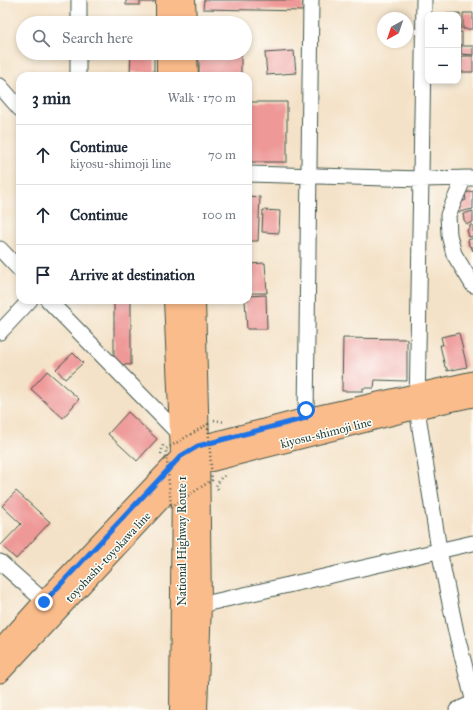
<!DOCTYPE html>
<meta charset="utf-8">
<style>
:root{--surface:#fff;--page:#f2f2f3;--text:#1f2937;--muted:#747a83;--line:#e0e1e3}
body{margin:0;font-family:"IM FELL Great Primer",serif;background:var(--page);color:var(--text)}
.controls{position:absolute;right:12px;top:12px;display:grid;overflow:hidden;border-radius:8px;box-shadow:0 2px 6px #0003}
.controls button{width:36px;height:36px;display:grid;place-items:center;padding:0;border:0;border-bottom:1px solid var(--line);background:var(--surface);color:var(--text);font:20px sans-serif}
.compass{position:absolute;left:377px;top:12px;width:36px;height:36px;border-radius:50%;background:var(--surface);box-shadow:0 2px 6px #0003;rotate:220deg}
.stop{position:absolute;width:12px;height:12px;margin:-9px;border:3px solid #1a73e8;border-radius:50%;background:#fff}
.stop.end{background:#1a73e8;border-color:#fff;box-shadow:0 1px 4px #0008}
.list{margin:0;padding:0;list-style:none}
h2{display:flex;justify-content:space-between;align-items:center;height:52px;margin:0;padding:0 16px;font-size:17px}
h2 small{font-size:13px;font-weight:400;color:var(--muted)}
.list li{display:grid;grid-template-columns:26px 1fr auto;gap:12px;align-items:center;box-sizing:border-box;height:60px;padding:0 16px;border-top:1px solid var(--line)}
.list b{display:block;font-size:15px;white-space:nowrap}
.list p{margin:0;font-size:13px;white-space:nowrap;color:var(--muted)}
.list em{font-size:13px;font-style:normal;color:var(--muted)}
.icon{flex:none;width:22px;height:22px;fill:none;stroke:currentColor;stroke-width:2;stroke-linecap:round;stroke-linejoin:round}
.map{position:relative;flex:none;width:473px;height:710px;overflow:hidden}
.search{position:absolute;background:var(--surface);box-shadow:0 2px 6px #0003;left:16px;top:16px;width:236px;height:44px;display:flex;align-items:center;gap:10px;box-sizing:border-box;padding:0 14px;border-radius:22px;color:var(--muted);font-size:15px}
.panel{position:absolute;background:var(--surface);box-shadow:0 2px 6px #0003;left:16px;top:72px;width:236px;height:232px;border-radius:12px}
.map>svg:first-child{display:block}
.building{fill:#ee9998}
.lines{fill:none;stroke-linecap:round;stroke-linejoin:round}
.minor-casing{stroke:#3f564a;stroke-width:17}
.major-casing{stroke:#3f564a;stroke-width:21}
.highway-casing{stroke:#3f564a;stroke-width:24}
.path{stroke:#3f564a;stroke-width:2.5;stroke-dasharray:1 3;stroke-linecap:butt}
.minor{stroke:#fff;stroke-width:15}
.major{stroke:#fabc8b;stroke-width:19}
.highway{stroke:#fabc8b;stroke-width:22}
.path-bridge{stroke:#3f564a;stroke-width:2.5;stroke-dasharray:1 3;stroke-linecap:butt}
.route{stroke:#1a73e8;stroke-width:5}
.labels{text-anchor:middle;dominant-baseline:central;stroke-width:3;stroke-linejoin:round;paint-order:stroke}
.street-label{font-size:12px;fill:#1f3d34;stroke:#fdfcf7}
</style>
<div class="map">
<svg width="473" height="710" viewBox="0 0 473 710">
<rect width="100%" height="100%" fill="#fdfcf7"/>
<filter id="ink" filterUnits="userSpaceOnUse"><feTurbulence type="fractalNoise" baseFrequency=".025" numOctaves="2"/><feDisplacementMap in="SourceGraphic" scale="8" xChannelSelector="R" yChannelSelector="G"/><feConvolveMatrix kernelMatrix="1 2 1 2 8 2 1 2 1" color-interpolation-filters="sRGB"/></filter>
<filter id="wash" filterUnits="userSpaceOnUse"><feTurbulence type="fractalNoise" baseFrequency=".012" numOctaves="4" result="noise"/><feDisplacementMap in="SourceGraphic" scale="16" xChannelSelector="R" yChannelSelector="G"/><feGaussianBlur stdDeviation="0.9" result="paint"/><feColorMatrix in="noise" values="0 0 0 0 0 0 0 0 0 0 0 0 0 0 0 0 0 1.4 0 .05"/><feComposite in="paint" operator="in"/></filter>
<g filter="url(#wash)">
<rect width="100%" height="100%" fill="#f4e2c8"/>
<g id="blocks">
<path class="building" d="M126 0H154V2H140V5H126Z
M204 0H303V11L203 9Z
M460 13 461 29H458V15H444V14Z
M463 13H473V29H463Z
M458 32H462V45H458Z
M461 46H473V55L461 54Z
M294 51 296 73 267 75 265 53Z
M131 53H154V73L130 72Z
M199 54H241V76H199Z
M462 56H473V72H461Z
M458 57H461L459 72H458Z
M248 102H287V162H248Z
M473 191V209L459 212 457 208 459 203 466 200 465 193Z
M248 196 260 197 258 241H248Z
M263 210 280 211 279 233 262 232Z
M473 211V222L467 224 464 220 463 214Z
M470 225H473V236L469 237 467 230 470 228Z
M473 238V251L471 247 469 246 468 240Z
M265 263 267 293H248V264Z
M266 295 267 329H247L245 300H248V296Z
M114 300H131V365L114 364Z
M459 333 467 367 447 371V368L445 367 440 345H443L441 337Z
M343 338 407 339V381L375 380 374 388H363V391H342Z
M73 353 83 363 65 379 56 369Z
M47 371 79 399 63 418 31 389Z
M128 412 157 439 137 461 108 434Z
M16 491 50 522 16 559 1 545 21 524 2 506Z"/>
</g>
</g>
<g filter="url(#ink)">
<use href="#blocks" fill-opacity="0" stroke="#3f564a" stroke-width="1"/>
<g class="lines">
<g class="minor-casing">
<path id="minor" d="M424 0 417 409 439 550 456 632 473 699
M79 23V0
M78 76V53
M0 86 20 109
M248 174 421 179 473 178
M464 178 448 215 449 235 454 254 473 285
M0 249 20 270
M48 300 181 436
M0 332 30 300
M306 418 311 0
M0 562 44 601
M200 605 473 543
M457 710 473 703"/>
</g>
<g class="major-casing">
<path id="major" d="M0 650 44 601 181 456 198 446 306 418 473 381
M0 673 183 476 198 465 417 409 473 397"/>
</g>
<g class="highway-casing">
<path id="highway" d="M167 0V23
M184 0 185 23
M168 53V76
M186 53 187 76
M175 300 183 476 181 710
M194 300 198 446 200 605 196 710"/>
</g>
<path class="path" d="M214 420 225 422
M161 454 163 445 165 447
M218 489 216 486 221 478 227 475"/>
<use href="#minor" class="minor"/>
<use href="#major" class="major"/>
<use href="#highway" class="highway"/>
<path class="path-bridge" d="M208 424 212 480 171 507 166 449Z"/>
</g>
</g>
<g class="lines" filter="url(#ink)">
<path class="route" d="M44 602 181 456 198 446 306 418V410"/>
</g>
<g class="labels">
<g class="street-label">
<text transform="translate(326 433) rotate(-14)">kiyosu-shimoji line</text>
<text transform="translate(182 541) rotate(-90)">National Highway Route 1</text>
<text transform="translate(108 557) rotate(-47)">toyohashi-toyokawa line</text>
</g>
</g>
</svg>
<div class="controls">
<button>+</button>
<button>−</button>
</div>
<svg class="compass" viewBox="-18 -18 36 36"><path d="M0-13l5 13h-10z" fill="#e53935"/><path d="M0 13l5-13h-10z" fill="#747a83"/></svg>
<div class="stop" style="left:306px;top:410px"></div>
<div class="stop end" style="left:44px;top:602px"></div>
<div class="search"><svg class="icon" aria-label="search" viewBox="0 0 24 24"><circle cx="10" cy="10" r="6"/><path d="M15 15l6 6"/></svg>Search here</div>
<section class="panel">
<h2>3 min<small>Walk · 170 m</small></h2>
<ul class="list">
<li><svg class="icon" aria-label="ahead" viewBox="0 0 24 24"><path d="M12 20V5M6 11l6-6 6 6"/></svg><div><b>Continue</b><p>kiyosu-shimoji line</p></div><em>70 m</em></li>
<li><svg class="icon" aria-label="ahead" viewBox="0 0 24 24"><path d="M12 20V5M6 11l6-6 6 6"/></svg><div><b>Continue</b></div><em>100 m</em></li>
<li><svg class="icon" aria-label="arrive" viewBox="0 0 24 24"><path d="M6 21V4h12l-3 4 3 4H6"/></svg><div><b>Arrive at destination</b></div></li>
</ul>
</section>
</div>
